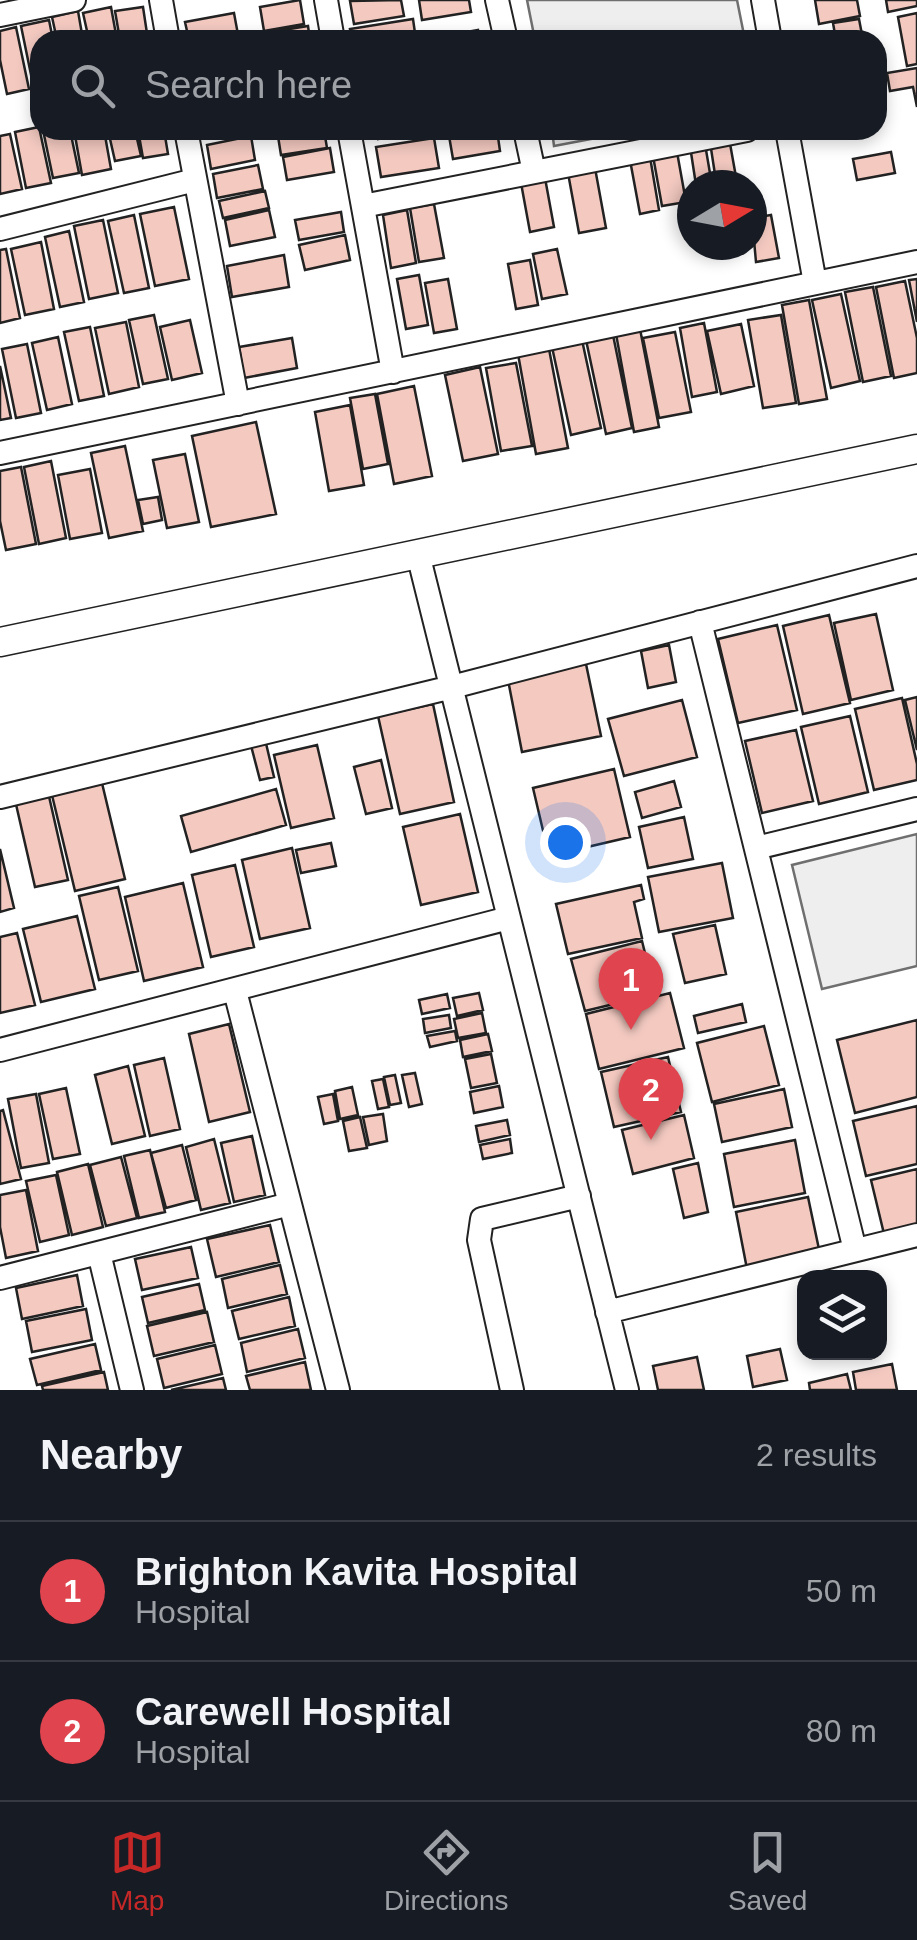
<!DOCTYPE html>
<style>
:root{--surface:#171b24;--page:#242831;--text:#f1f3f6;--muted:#9ea1a6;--line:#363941;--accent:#c62828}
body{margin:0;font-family:Arial,sans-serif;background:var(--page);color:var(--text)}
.controls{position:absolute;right:30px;bottom:30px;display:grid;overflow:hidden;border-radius:20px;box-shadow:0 5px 15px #0003}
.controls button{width:90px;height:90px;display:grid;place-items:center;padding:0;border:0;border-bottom:2px solid var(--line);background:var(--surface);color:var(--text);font:50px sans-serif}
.compass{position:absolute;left:677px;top:170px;width:90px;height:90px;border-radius:50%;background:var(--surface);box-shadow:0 5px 15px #0003;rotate:80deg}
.you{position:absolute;left:565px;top:842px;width:35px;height:35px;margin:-25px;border:8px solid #fff;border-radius:50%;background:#1a73e8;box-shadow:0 0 0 15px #1a73e833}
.badge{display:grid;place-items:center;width:65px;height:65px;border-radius:50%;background:var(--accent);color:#fff;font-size:32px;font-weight:700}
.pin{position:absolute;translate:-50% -82px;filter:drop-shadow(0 2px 5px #0008)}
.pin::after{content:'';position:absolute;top:52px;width:35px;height:30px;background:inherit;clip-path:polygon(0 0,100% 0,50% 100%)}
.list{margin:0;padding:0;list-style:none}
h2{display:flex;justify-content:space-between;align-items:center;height:130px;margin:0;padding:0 40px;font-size:42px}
h2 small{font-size:32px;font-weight:400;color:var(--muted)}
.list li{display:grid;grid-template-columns:65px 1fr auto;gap:30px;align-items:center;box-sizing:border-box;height:140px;padding:0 40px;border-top:2px solid var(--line)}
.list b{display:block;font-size:38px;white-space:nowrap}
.list p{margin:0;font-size:32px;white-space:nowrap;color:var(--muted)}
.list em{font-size:32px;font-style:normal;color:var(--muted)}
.icon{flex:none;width:55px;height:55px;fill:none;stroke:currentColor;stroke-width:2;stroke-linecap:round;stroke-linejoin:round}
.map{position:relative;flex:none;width:917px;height:1390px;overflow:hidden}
.search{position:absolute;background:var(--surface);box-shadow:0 5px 15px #0003;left:30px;right:30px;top:30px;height:110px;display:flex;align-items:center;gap:25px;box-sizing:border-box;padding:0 35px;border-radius:30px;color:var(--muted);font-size:38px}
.sheet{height:410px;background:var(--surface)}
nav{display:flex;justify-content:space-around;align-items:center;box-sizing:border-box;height:140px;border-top:2px solid var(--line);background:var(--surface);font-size:28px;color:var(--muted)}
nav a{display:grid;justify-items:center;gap:5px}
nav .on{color:var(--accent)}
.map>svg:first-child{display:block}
.green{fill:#eee;stroke:#6f6f6f;stroke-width:2.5}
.building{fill:#f3c9c0;stroke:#222;stroke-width:2.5}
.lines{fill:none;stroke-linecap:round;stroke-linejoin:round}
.minor-casing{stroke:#222;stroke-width:26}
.tertiary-casing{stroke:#222;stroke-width:31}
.minor{stroke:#fff;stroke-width:22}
.tertiary{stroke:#fff;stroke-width:28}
</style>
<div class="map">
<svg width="917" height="1390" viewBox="0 0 917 1390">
<rect width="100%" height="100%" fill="#fff"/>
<path class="green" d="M527 0H737L745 40H535Z
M552 130H638L554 146Z
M917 834V966L822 989 792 865Z"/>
<path class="building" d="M300 0 304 24 264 31 260 7Z
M401 0 404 16 354 24 350 1Z
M419 0H469L471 12 422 20Z
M815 0H857L860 16 819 24Z
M886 0H917V6L888 12Z
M111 7 117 40H89L83 13Z
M143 7 148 40H120L115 11Z
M78 11 83 40H57L52 17Z
M234 13 239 40H189L185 22Z
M917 13V64L907 66 898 17Z
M413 19 416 40H352L350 29Z
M859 19 863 40H836L833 23Z
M49 20 53 40H40V99H36L21 26Z
M308 26 310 40H267L265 33Z
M16 27 29 89 7 94 0 60V31Z
M478 30 479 40H433V38Z
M917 68V107L913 87 890 91 887 73Z
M39 127 51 183 26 188 15 132Z
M43 130H70L79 173 53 178Z
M74 130H104L111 169 82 175Z
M108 130H135L141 156 115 161Z
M138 130H164L168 154 143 158Z
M277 130H324L327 148 281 155Z
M376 130H417V132L378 139Z
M448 130H497L500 151 453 159Z
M10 134 22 189 0 194V136Z
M251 136 255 160 211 169 207 145Z
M434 138 439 168 381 177 376 147Z
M729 138 736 177 716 181 710 142Z
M705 144 712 185H696L690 146Z
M330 148 334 172 287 180 283 157Z
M677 152 686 202 662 206 653 156Z
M891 152 895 173 857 180 853 159Z
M650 157 659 210 640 214 630 160Z
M258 165 263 189 217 198 213 174Z
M595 168 606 228 579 233 568 173Z
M545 178 554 227 530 232 521 183Z
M265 191 269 208 223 218 219 201Z
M434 204 444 258 419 262 410 208Z
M174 207 189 279 155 286 140 214Z
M269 210 275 237 230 246 225 220Z
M407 210 416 263 391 268 383 215Z
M341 212 344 232 299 240 295 220Z
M134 215 149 288 124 293 108 221Z
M771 215 779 258 756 262 752 218Z
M103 220 118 293 89 299 74 226Z
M69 231 84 302 60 307 45 237Z
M345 235 350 260 305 270 299 245Z
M41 242 54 309 25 315 11 249Z
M6 249 20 318 0 323V250Z
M557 249 567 294 542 299 533 254Z
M284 255 289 287 232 297 227 266Z
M530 260 538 305 516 309 508 264Z
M419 275 428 325 406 329 397 279Z
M448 279 457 329 434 333 425 283Z
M917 279V322L909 280Z
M905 281 917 338V373L894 378 876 287Z
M873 287 891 376 863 382 845 292Z
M841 294 860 381 831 388 812 300Z
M809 300 827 399 799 404 782 305Z
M154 315 168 379 143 384 129 320Z
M781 315 796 403 763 408 748 320Z
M190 320 202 373 172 380 160 327Z
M126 322 139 387 109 394 95 328Z
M704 323 717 392 692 397 680 328Z
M741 324 754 386 721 394 707 331Z
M90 327 104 396 79 401 64 332Z
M640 329 659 427 634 432 616 334Z
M675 332 691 412 659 418 643 338Z
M613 335 632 428 606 434 586 340Z
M58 337 72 404 47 410 32 343Z
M292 338 297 368 244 378 239 347Z
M582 340 601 428 571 435 552 347Z
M27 344 41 413 16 418 2 349Z
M549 349 568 448 536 454 518 354Z
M516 363 532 446 501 451 486 368Z
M0 366 11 418 0 420Z
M480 367 498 454 463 461 445 375Z
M414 386 432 476 394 484 377 394Z
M375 394 388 464 363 469 350 398Z
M350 405 364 485 329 491 315 412Z
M256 422 276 514 211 527 192 436Z
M125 446 143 531 109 538 91 453Z
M185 454 199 522 167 528 153 460Z
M51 461 66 538 39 544 24 467Z
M21 467 36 544 6 550 0 521V471Z
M90 469 102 533 70 539 58 475Z
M158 497 162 520 143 524 138 500Z
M876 614 893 690 851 700 834 623Z
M829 615 850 703 803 714 783 626Z
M777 625 797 710 738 723 718 639Z
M669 645 676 682 648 688 641 651Z
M586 664 601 736 522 752 508 680Z
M917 697V750L905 700Z
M902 698 917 764V780L874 790 855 709Z
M682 700 697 757 624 776 608 719Z
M433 704 454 802 400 814 378 716Z
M850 716 868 792 819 804 801 727Z
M796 730 813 801 762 813 745 741Z
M264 735 274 777 260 780 249 738Z
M317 745 334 818 291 828 274 755Z
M381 760 392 808 366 814 354 767Z
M614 769 630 837 549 856 533 788Z
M101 779 125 879 75 891 51 791Z
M674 781 681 807 642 818 635 792Z
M276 789 286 825 191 852 181 816Z
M48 792 68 880 35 887 15 800Z
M460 814 478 892 421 905 403 827Z
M684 817 693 859 648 868 639 827Z
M331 843 336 866 301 873 296 850Z
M292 848 310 928 260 939 242 860Z
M0 849 14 908 0 912Z
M722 863 733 918 659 932 648 877Z
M235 865 254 947 211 957 192 875Z
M183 883 203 967 144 981 125 897Z
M641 885 644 899 634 902 642 938 568 954 556 904Z
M118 887 138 971 99 980 79 896Z
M77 916 95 989 41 1002 23 929Z
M715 925 726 974 685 983 673 934Z
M17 933 35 1005 0 1013V937Z
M642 941 655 994 585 1011 571 959Z
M479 993 483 1010 457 1016 453 998Z
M670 993 684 1048 599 1069 586 1014Z
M447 994 450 1008 422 1014 419 1000Z
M742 1004 746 1022 698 1033 694 1016Z
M482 1013 486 1033 458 1038 454 1019Z
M449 1015 451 1028 425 1033 423 1019Z
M917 1020V1097L855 1113 837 1040Z
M229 1024 250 1112 209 1122 189 1034Z
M764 1026 779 1085 712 1102 697 1043Z
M455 1031 457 1041 430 1047 427 1036Z
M488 1034 492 1051 463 1057 460 1040Z
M491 1054 497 1083 471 1088 465 1059Z
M668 1057 681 1112 614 1127 601 1072Z
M164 1058 180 1129 150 1136 134 1065Z
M128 1066 145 1136 112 1144 95 1075Z
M415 1073 422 1104 409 1107 402 1075Z
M395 1075 401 1103 390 1105 384 1077Z
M383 1079 389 1107 378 1109 372 1081Z
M499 1086 503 1107 474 1113 470 1092Z
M352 1087 358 1115 340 1119 335 1091Z
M66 1088 80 1154 53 1159 39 1094Z
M784 1089 792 1127 722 1142 714 1104Z
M36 1094 49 1163 21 1168 8 1099Z
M333 1094 338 1121 324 1124 318 1097Z
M917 1106V1164L866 1176 853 1121Z
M3 1110 21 1179 0 1184V1111Z
M383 1114 387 1141 369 1145 363 1117Z
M684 1115 694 1158 633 1174 622 1130Z
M360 1117 367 1148 349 1151 343 1121Z
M507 1120 510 1135 479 1142 476 1126Z
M252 1136 265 1195 234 1202 221 1143Z
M214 1139 230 1203 201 1210 186 1147Z
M510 1139 512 1153 483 1159 480 1145Z
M795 1140 805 1193 734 1207 724 1154Z
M182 1145 196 1200 166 1208 151 1153Z
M150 1150 165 1212 139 1218 124 1156Z
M121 1157 137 1218 106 1226 90 1165Z
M698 1163 708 1212 684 1218 673 1169Z
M88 1164 103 1227 72 1235 57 1172Z
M917 1169V1231L885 1238 871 1180Z
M56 1175 69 1235 40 1242 26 1181Z
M26 1190 38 1251 6 1258 0 1227V1195Z
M808 1197 820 1254 747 1269 736 1212Z
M270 1225 279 1262 216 1277 207 1239Z
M191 1247 198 1278 142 1290 135 1259Z
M280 1265 287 1294 228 1308 222 1279Z
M77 1275 83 1306 22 1319 16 1288Z
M199 1284 205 1310 148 1323 142 1297Z
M289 1297 295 1326 239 1339 232 1311Z
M86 1309 92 1340 32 1352 26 1321Z
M207 1312 214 1342 154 1356 147 1326Z
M298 1329 305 1358 247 1372 241 1343Z
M95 1344 101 1370 37 1385 30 1359Z
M215 1345 222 1374 164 1388 157 1359Z
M780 1349 787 1380 753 1387 747 1356Z
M697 1357 704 1390H658L653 1366Z
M305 1362 311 1390H250L246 1376Z
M892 1364 897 1390H856L853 1372Z
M104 1372 108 1390H43L42 1386Z
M847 1374 851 1390H810L809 1383Z
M223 1378 226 1390H171Z"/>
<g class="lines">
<g class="minor-casing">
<path id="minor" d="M161 0 168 40
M326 0 333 40
M497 0 506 40
M763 0 770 40
M0 15 74 0
M186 130 238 404
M349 130 393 372
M525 130 534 172
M787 130 815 283
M363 206 747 130
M0 229 195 180
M0 453 917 262
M418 554 627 1390
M700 622 855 1250
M0 797 452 687 917 566
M756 848 917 809
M235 991 338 1390
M0 1050 509 918
M99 1253 132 1390
M0 1278 290 1204
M607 1312 917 1235
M512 1390 479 1240 482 1219 579 1196"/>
</g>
<g class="tertiary-casing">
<path id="tertiary" d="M0 642 917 449"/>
</g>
<use href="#minor" class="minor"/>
<use href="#tertiary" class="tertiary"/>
</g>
</svg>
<div class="controls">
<button><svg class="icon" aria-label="layers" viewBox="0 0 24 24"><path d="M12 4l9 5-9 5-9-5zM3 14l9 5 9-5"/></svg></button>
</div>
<svg class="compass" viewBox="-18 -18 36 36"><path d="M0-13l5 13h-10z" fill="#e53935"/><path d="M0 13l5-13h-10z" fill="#9ea1a6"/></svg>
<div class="you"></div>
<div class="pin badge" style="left:631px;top:1030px;background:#e0444e">1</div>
<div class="pin badge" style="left:651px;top:1140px;background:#e0444e">2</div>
<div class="search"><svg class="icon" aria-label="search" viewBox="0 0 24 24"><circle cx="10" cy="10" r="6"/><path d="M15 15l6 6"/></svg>Search here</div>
</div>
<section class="sheet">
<h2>Nearby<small>2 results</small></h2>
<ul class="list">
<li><span class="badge" style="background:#e0444e">1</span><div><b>Brighton Kavita Hospital</b><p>Hospital</p></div><em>50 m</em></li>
<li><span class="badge" style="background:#e0444e">2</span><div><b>Carewell Hospital</b><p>Hospital</p></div><em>80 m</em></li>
</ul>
</section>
<nav>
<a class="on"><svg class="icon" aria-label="map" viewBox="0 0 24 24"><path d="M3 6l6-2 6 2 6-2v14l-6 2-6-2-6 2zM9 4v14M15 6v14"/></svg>Map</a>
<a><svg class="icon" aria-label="directions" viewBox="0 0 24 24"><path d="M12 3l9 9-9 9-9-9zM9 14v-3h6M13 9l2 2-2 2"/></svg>Directions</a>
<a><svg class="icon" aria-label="saved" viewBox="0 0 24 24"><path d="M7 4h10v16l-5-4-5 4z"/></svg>Saved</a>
</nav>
